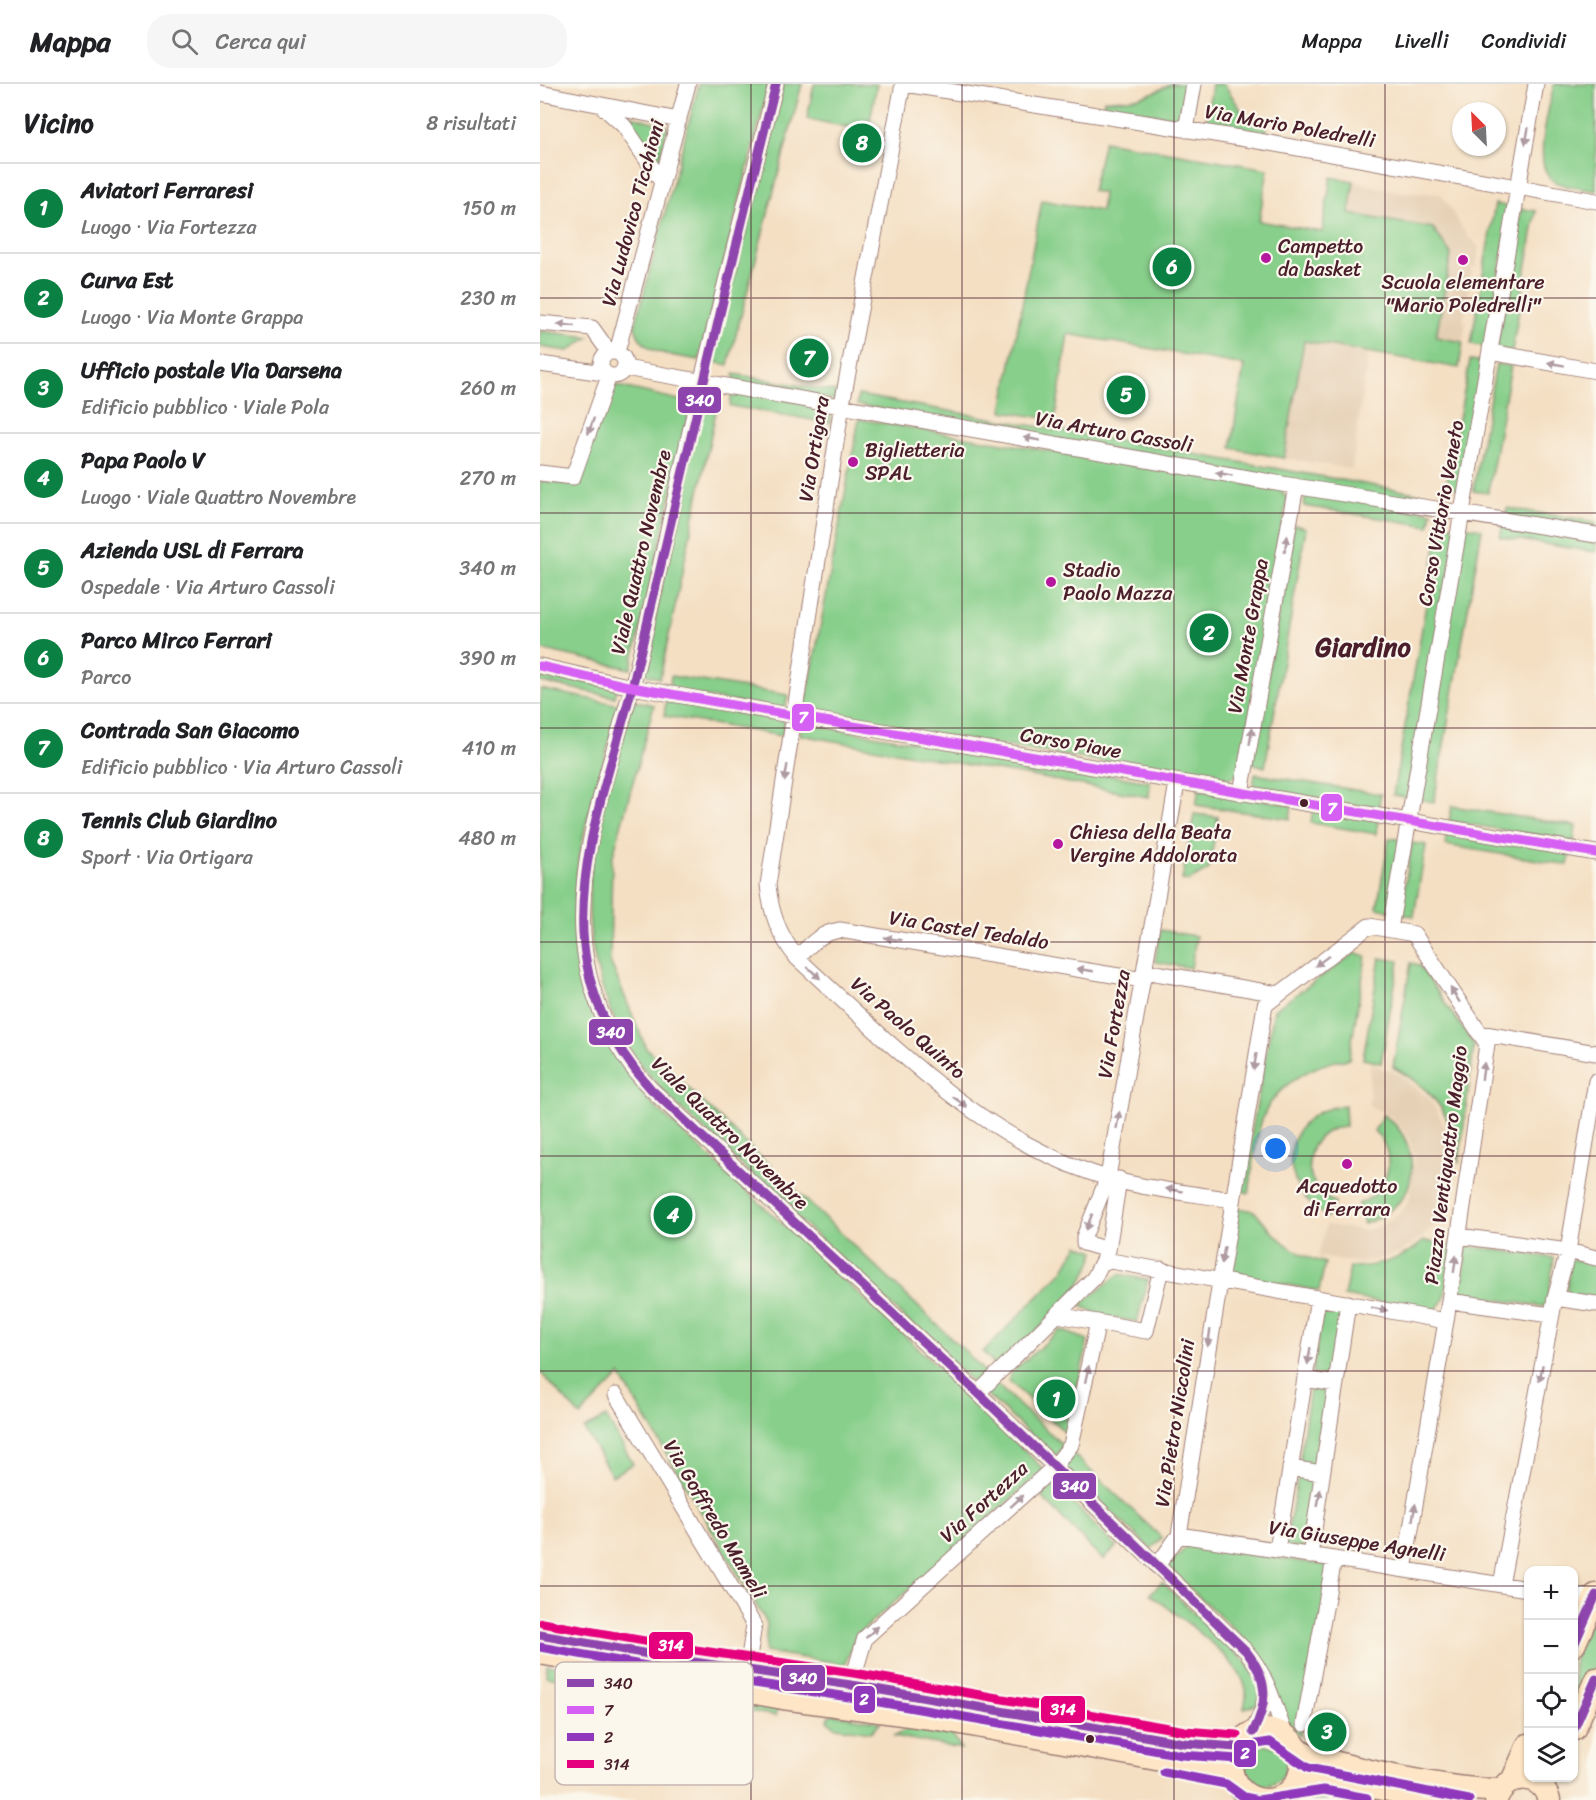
<!DOCTYPE html>
<html lang="it">
<meta charset="utf-8">
<style>
:root{--surface:#fff;--page:#f6f6f6;--text:#202124;--muted:#757577;--line:#e0e0e0;--accent:#0b8043}
body{margin:0;font-family:Sriracha,sans-serif;background:var(--page);color:var(--text)}
.controls{position:absolute;right:18px;bottom:18px;display:grid;overflow:hidden;border-radius:12px;box-shadow:0 2px 4px #0004}
.controls button{width:54px;height:54px;display:grid;place-items:center;padding:0;border:0;border-bottom:2px solid var(--line);background:var(--surface);color:var(--text);font:30px sans-serif}
.compass{position:absolute;left:912px;top:18px;width:54px;height:54px;border-radius:50%;background:var(--surface);box-shadow:0 2px 4px #0004;rotate:336deg}
.you{position:absolute;left:736px;top:1065px;width:21px;height:21px;margin:-15px;border:4px solid #fff;border-radius:50%;background:#1a73e8;box-shadow:0 0 0 9px #1a73e833}
.badge{display:grid;place-items:center;width:39px;height:39px;border-radius:50%;background:var(--accent);color:#fff;font-size:20px;font-weight:700}
.pin{position:absolute;translate:-50% -50%;border:3px solid #fff;box-shadow:0 2px 6px #0006}
.list{margin:0;padding:0;list-style:none}
h2{display:flex;justify-content:space-between;align-items:center;height:78px;margin:0;padding:0 24px;font-size:26px}
h2 small{font-size:20px;font-weight:400;color:var(--muted)}
.list li{display:grid;grid-template-columns:39px 1fr auto;gap:18px;align-items:center;box-sizing:border-box;height:90px;padding:0 24px;border-top:2px solid var(--line)}
.list b{display:block;font-size:22px;white-space:nowrap}
.list p{margin:0;font-size:20px;white-space:nowrap;color:var(--muted)}
.list em{font-size:20px;font-style:normal;color:var(--muted)}
.icon{flex:none;width:33px;height:33px;fill:none;stroke:currentColor;stroke-width:2;stroke-linecap:round;stroke-linejoin:round}
.map{position:relative;flex:none;width:1056px;height:1716px;overflow:hidden}
header{display:flex;align-items:center;gap:36px;box-sizing:border-box;height:84px;padding:0 30px;background:var(--surface);border-bottom:2px solid var(--line)}
header strong{font-size:28px}
nav{display:flex;gap:33px;margin-inline-start:auto;font-size:21px}
.search{width:420px;height:54px;background:var(--page);display:flex;align-items:center;gap:15px;box-sizing:border-box;padding:0 21px;border-radius:24px;color:var(--muted);font-size:22px}
main{display:flex}
aside{flex:1;background:var(--surface)}
.map>svg:first-child{display:block}
.built{fill:#e6d0b5}
.green{fill:#88cf8b;stroke:#69775b;stroke-width:1.5}
.lines{fill:none;stroke-linecap:round;stroke-linejoin:round}
.street-casing{stroke:#9f7f77;stroke-width:17}
.secondary-casing{stroke:#9f7f77;stroke-width:25}
.street{stroke:#fff;stroke-width:15}
.secondary{stroke:#fde5c5;stroke-width:22}
.bus-1-casing{stroke:#fbf7ec;stroke-width:14}
.bus-2-casing{stroke:#fbf7ec;stroke-width:14}
.bus-3-casing{stroke:#fbf7ec;stroke-width:14}
.bus-4-casing{stroke:#fbf7ec;stroke-width:14}
.bus-1{stroke:#8e44ad;stroke-width:9}
.bus-2{stroke:#d65ff4;stroke-width:9}
.bus-3{stroke:#8f38bc;stroke-width:9}
.bus-4{stroke:#e5007d;stroke-width:9}
.oneway{fill:#ae9aa0}
.grid{fill:none;stroke:#4a1f2b;stroke-width:1.5;stroke-opacity:0.55}
.poi-dot{fill:#b5179e;stroke:#fbf7ec;stroke-width:2}
.bus-dot{fill:#4a1f2b;stroke:#fbf7ec;stroke-width:2}
.labels{text-anchor:middle;dominant-baseline:central;stroke-width:4.5;stroke-linejoin:round;paint-order:stroke}
.street-label{font-size:20px;fill:#4a1f2b;stroke:#fbf7ec}
.poi-label{font-size:20px;fill:#4a1f2b;stroke:#fbf7ec;text-anchor:start}
.district-label{font-size:26px;font-weight:bold;fill:#4a1f2b;stroke:#fbf7ec}
.key{fill:#fbf7ec;stroke:#c6b6b2;stroke-width:1.5}
.key-label{font-size:16px;fill:#4a1f2b}
.line-badge{stroke:#fbf7ec;stroke-width:2}
.badge-label{font-size:16px;text-anchor:middle;font-weight:bold;fill:#fff}
</style>
<header>
<strong>Mappa</strong>
<div class="search"><svg class="icon" aria-label="search" viewBox="0 0 24 24"><circle cx="10" cy="10" r="6"/><path d="M15 15l6 6"/></svg>Cerca qui</div>
<nav><a>Mappa</a><a>Livelli</a><a>Condividi</a></nav>
</header>
<main>
<aside>
<h2>Vicino<small>8 risultati</small></h2>
<ul class="list">
<li><span class="badge">1</span><div><b>Aviatori Ferraresi</b><p>Luogo · Via Fortezza</p></div><em>150 m</em></li>
<li><span class="badge">2</span><div><b>Curva Est</b><p>Luogo · Via Monte Grappa</p></div><em>230 m</em></li>
<li><span class="badge">3</span><div><b>Ufficio postale Via Darsena</b><p>Edificio pubblico · Viale Pola</p></div><em>260 m</em></li>
<li><span class="badge">4</span><div><b>Papa Paolo V</b><p>Luogo · Viale Quattro Novembre</p></div><em>270 m</em></li>
<li><span class="badge">5</span><div><b>Azienda USL di Ferrara</b><p>Ospedale · Via Arturo Cassoli</p></div><em>340 m</em></li>
<li><span class="badge">6</span><div><b>Parco Mirco Ferrari</b><p>Parco</p></div><em>390 m</em></li>
<li><span class="badge">7</span><div><b>Contrada San Giacomo</b><p>Edificio pubblico · Via Arturo Cassoli</p></div><em>410 m</em></li>
<li><span class="badge">8</span><div><b>Tennis Club Giardino</b><p>Sport · Via Ortigara</p></div><em>480 m</em></li>
</ul>
</aside>
<div class="map">
<svg width="1056" height="1716" viewBox="0 0 1056 1716">
<rect width="100%" height="100%" fill="#fbf7ec"/>
<filter id="ink" filterUnits="userSpaceOnUse"><feTurbulence type="fractalNoise" baseFrequency=".0167" numOctaves="2"/><feDisplacementMap in="SourceGraphic" scale="12" xChannelSelector="R" yChannelSelector="G"/><feConvolveMatrix kernelMatrix="1 2 1 2 8 2 1 2 1" color-interpolation-filters="sRGB"/></filter>
<filter id="wash" filterUnits="userSpaceOnUse"><feTurbulence type="fractalNoise" baseFrequency=".008" numOctaves="4" result="noise"/><feDisplacementMap in="SourceGraphic" scale="24" xChannelSelector="R" yChannelSelector="G"/><feGaussianBlur stdDeviation="1.35" result="paint"/><feColorMatrix in="noise" values="0 0 0 0 0 0 0 0 0 0 0 0 0 0 0 0 0 1.4 0 .05"/><feComposite in="paint" operator="in"/></filter>
<g filter="url(#wash)">
<rect width="100%" height="100%" fill="#f4dfc3"/>
<path class="built" d="M791 93 862 108 901 110 930 156 932 155 939 164 936 183H932L923 238H926L919 284 828 268 812 385 744 374Z
M830 980 857 989 890 1015 909 1050 916 1084 914 1109 907 1128 884 1152 859 1169 821 1179 778 1173 786 1141 821 1146 836 1144 851 1136 865 1124 870 1112 875 1075 868 1052 852 1033 829 1021Z"/>
<path class="green" d="M159 0H229L159 276C134 271 101 272 95 242Z
M243 0H262L188 281 173 278Z
M274 0H337L328 47 267 35Z
M630 0H646L638 34 563 22 564 16C590 16 608 14 630 0Z
M672 0H684L703 29 727 45 726 49 666 39Z
M1014 0H1056V107C1042 104 1022 104 1011 95 992 79 1010 22 1014 0Z
M77 28 128 42 118 82Z
M564 57 728 85 719 137 782 148 791 93 814 97 809 130 893 144 911 170 896 253 923 258 919 284 764 257 744 374 691 364 704 281 528 250 515 336 462 327 502 116 561 127 563 109 552 107Z
M955 120 971 123 946 263 931 260Z
M981 125 996 127 972 267 957 264Z
M0 247 49 253 28 267 0 263Z
M930 276 945 278 922 405 906 403Z
M956 280 971 282 948 409 933 407Z
M194 290 297 308 295 316 194 298Z
M70 300 152 319 91 585 0 565V397L34 400Z
M164 305 180 308 120 594 103 590Z
M192 306 293 324 290 339 190 322Z
M318 311 893 412 892 423 317 321Z
M319 335 741 406 747 415 701 688 690 695 609 685 264 630Z
M766 407 892 428 889 442 764 422Z
M967 424 1056 438V448L965 433Z
M963 438 1056 453V468L960 453Z
M900 440 917 442 869 714 853 711Z
M754 441 766 444 725 683 712 679Z
M924 442 942 445 894 718 877 715Z
M0 587 77 603 75 613 0 598Z
M131 592 248 611 245 626 129 607Z
M0 605 80 621C59 697 25 781 38 862 40 875 45 888 48 901 63 955 77 982 115 1023L438 1319 504 1386 316 1552 305 1580 225 1568 227 1539 80 1291 40 1332 0 1288Z
M92 616 114 621 72 775 70 877 106 964 428 1270 449 1293 438 1303 131 1015C119 1002 105 988 95 973 66 929 48 870 49 817 49 750 75 681 92 616Z
M126 617 245 636 242 652 124 632Z
M262 639 610 698 609 713 260 651Z
M715 690 841 710 838 725 713 705Z
M659 705 752 721 750 735 656 721Z
M912 722 1036 742 1034 758 909 737Z
M773 724 838 736 836 750 771 739Z
M654 730 678 733 669 785 649 797 642 796Z
M907 747 1031 767 1028 781 905 761Z
M849 754 863 756 851 827 837 824Z
M872 759 886 761 874 832 860 830Z
M620 846 656 852 651 884 615 878Z
M815 869 826 872 809 975C775 978 733 1002 722 1036 714 1058 713 1085 709 1109L701 1107 734 926Z
M840 874 859 877 841 979 823 975Z
M871 879 879 881 934 961 919 1080C912 1030 896 1007 853 983Z
M805 1021 806 1042C762 1046 756 1099 795 1119L787 1133C734 1099 738 1029 805 1021Z
M843 1031C868 1046 880 1083 865 1110 856 1125 839 1134 824 1140L818 1120C849 1110 859 1069 834 1047Z
M698 1124 714 1127C734 1151 752 1171 785 1179L779 1207 686 1189Z
M884 1157 913 1161 904 1215 894 1228 804 1212 810 1183C838 1183 862 1176 884 1157Z
M538 1161 555 1167C544 1212 490 1251 457 1283L443 1268 523 1187Z
M927 1162 1014 1174 1007 1223 920 1210Z
M1031 1175 1056 1179V1215L1026 1210Z
M579 1190 608 1196 597 1238 559 1231 540 1221Z
M783 1224 802 1227 791 1293 772 1290Z
M520 1246 548 1256 527 1350 469 1297 470 1290Z
M455 1299 524 1362 515 1373 445 1309Z
M770 1305 788 1307 777 1383 759 1380Z
M66 1333 93 1380 72 1392 44 1345Z
M534 1371 622 1454 611 1465 523 1383Z
M758 1393 776 1396 763 1465 745 1462Z
M514 1399 576 1463 563 1476 501 1412Z
M648 1461 792 1482 760 1652 746 1643 727 1580 712 1562 627 1483Z
M622 1498 707 1579 720 1601 718 1621 704 1624C705 1619 707 1611 706 1606 703 1577 633 1528 610 1510Z
M1056 1524V1577L1034 1627V1574Z
M7 1581 75 1593 69 1603 6 1592Z
M167 1609 238 1622 236 1632 170 1620Z
M294 1630 340 1638 332 1648 296 1643 288 1637V1632Z
M370 1643 407 1647 412 1650 421 1665 354 1652Z
M706 1681a20 20 0 1 1 40 0a20 20 0 1 1-40 0Z
M787 1704 839 1716H771Z"/>
</g>
<g filter="url(#ink)">
<g class="lines">
<g class="street-casing">
<path id="street" d="M236 0C211 99 185 197 162 296 139 393 119 491 96 588 74 674 38 760 43 850 46 907 72 965 111 1005L438 1309 706 1567C727 1591 735 1622 745 1651
M363 0 302 320 228 801C231 830 239 851 257 874 346 955 432 1047 549 1088 593 1104 645 1108 692 1116
M365 0 718 57 1056 117
M0 9 139 36
M63 23 84 42 122 98
M646 46 654 0
M0 239 52 244 69 268
M61 280a12 12 0 1 1 24 0a12 12 0 1 1-24 0Z
M77 268 148 0
M950 268 1056 287
M0 280 64 289
M85 284 742 400 1056 451
M0 389 33 393 69 292
M0 582 92 603 255 632 1056 769
M701 709 756 402
M850 845 996 0
M257 874C271 860 280 849 300 846L603 896
M604 887 739 910
M939 949 1056 969
M919 1152 1028 1167 1056 1174
M568 1166 544 1159V1153L568 1093 637 699
M565 1176 906 1237
M1015 1214 1056 1220
M909 1217 1011 1231
M518 1231 606 1247 621 1185
M765 1295 796 1300
M438 1309 554 1194 568 1166 579 1095
M76 1311 214 1541 207 1586
M750 1384 782 1389
M639 1451 988 1505
M737 1466 778 1214
M770 1472 808 1219
M617 1482 639 1451 725 921 829 842 874 850 947 960 906 1237 864 1486
M961 1501 1015 1214 1028 1167 1056 997
M1034 1511 1054 1514
M311 1601 325 1554 514 1383 531 1361 558 1238
M764 1640 794 1475
M713 1648 723 1624 727 1604"/>
</g>
<g class="secondary-casing">
<path id="secondary" d="M0 1551 154 1578 318 1602 644 1659 696 1663
M1034 1561 1056 1511
M0 1569 243 1614 399 1635 692 1689
M1034 1645 1056 1595
M691 1681a35 35 0 1 1 70 0a35 35 0 1 1-70 0Z
M757 1665C780 1680 933 1711 960 1705
M973 1695 988 1661
M753 1703 774 1695 789 1694 899 1716
M956 1716C965 1688 1001 1687 1009 1716"/>
</g>
<use href="#street" class="street"/>
<use href="#secondary" class="secondary"/>
<g class="bus-1-casing">
<path id="bus-1" d="M236 0C187 194 143 388 97 583 77 671 39 757 43 849 46 908 72 962 111 1005L438 1309 706 1567C728 1595 729 1617 713 1648
M0 1551 154 1578 318 1602 644 1659 696 1663
M1034 1561 1056 1511
M1034 1645 1056 1595"/>
</g>
<g class="bus-2-casing">
<path id="bus-2" d="M0 582 92 603 255 632 1056 769"/>
</g>
<g class="bus-3-casing">
<path id="bus-3" d="M0 1563 152 1590 316 1614 642 1671 698 1675 717 1660 730 1658 768 1684 929 1716
M624 1688 686 1700 704 1713 718 1716 784 1706 827 1714"/>
</g>
<g class="bus-4-casing">
<path id="bus-4" d="M2 1539 156 1566 320 1590 645 1647 697 1651"/>
</g>
<use href="#bus-1" class="bus-1"/>
<use href="#bus-2" class="bus-2"/>
<use href="#bus-3" class="bus-3"/>
<use href="#bus-4" class="bus-4"/>
</g>
<defs><path id="oneway-solid" d="M-6-.8H1V-3.2L6.5 0L1 3.2V.8H-6Z" transform="scale(1.5)"/></defs>
<g class="oneway">
<use href="#oneway-solid" transform="translate(987 52) rotate(100)"/>
<use href="#oneway-solid" transform="translate(26 241) rotate(-174)"/>
<use href="#oneway-solid" transform="translate(1016 280) rotate(-170)"/>
<use href="#oneway-solid" transform="translate(51 342) rotate(110)"/>
<use href="#oneway-solid" transform="translate(492 355) rotate(-170)"/>
<use href="#oneway-solid" transform="translate(684 390) rotate(-170)"/>
<use href="#oneway-solid" transform="translate(746 460) rotate(-80)"/>
<use href="#oneway-solid" transform="translate(711 652) rotate(-80)"/>
<use href="#oneway-solid" transform="translate(246 689) rotate(99)"/>
<use href="#oneway-solid" transform="translate(353 855) rotate(-171)"/>
<use href="#oneway-solid" transform="translate(782 877) rotate(143)"/>
<use href="#oneway-solid" transform="translate(545 886) rotate(-171)"/>
<use href="#oneway-solid" transform="translate(274 889) rotate(42)"/>
<use href="#oneway-solid" transform="translate(915 911) rotate(-123)"/>
<use href="#oneway-solid" transform="translate(715 978) rotate(100)"/>
<use href="#oneway-solid" transform="translate(943 987) rotate(-82)"/>
<use href="#oneway-solid" transform="translate(420 1018) rotate(36)"/>
<use href="#oneway-solid" transform="translate(578 1036) rotate(-80)"/>
<use href="#oneway-solid" transform="translate(634 1106) rotate(-170)"/>
<use href="#oneway-solid" transform="translate(549 1138) rotate(112)"/>
<use href="#oneway-solid" transform="translate(683 1171) rotate(101)"/>
<use href="#oneway-solid" transform="translate(915 1180) rotate(-82)"/>
<use href="#oneway-solid" transform="translate(839 1225) rotate(10)"/>
<use href="#oneway-solid" transform="translate(669 1254) rotate(99)"/>
<use href="#oneway-solid" transform="translate(769 1272) rotate(99)"/>
<use href="#oneway-solid" transform="translate(1001 1289) rotate(101)"/>
<use href="#oneway-solid" transform="translate(547 1290) rotate(-77)"/>
<use href="#oneway-solid" transform="translate(779 1414) rotate(-81)"/>
<use href="#oneway-solid" transform="translate(477 1417) rotate(-42)"/>
<use href="#oneway-solid" transform="translate(874 1428) rotate(-80)"/>
<use href="#oneway-solid" transform="translate(332 1548) rotate(-44)"/>
</g>
</g>
<path class="grid" d="M211 0V1716M422 0V1716M634 0V1716M845 0V1716M0 214H1056M0 429H1056M0 644H1056M0 858H1056M0 1072H1056M0 1287H1056M0 1502H988M1034 1502H1056"/>
<g class="poi-dot">
<circle cx="726" cy="174" r="6"/>
<circle cx="923" cy="176" r="6"/>
<circle cx="313" cy="378" r="6"/>
<circle cx="511" cy="498" r="6"/>
<circle cx="518" cy="760" r="6"/>
<circle cx="807" cy="1080" r="6"/>
</g>
<g class="bus-dot">
<circle cx="764" cy="719" r="5"/>
<circle cx="550" cy="1655" r="5"/>
</g>
<g class="labels">
<g class="street-label">
<text transform="translate(750 42) rotate(10)">Via Mario Poledrelli</text>
<text transform="translate(93 129) rotate(-75)">Via Ludovico Ticchioni</text>
<text transform="translate(574 348) rotate(10)">Via Arturo Cassoli</text>
<text transform="translate(274 365) rotate(-81)">Via Ortigara</text>
<text transform="translate(901 429) rotate(-80)">Corso Vittorio Veneto</text>
<text transform="translate(101 468) rotate(-77)">Viale Quattro Novembre</text>
<text transform="translate(708 552) rotate(-80)">Via Monte Grappa</text>
<text transform="translate(531 659) rotate(10)">Corso Piave</text>
<text transform="translate(429 846) rotate(9)">Via Castel Tedaldo</text>
<text transform="translate(574 940) rotate(-80)">Via Fortezza</text>
<text transform="translate(368 944) rotate(41)">Via Paolo Quinto</text>
<text transform="translate(190 1049) rotate(44)">Viale Quattro Novembre</text>
<text transform="translate(906 1081) rotate(-83)">Piazza Ventiquattro Maggio</text>
<text transform="translate(635 1339) rotate(-81)">Via Pietro Niccolini</text>
<text transform="translate(444 1418) rotate(-42)">Via Fortezza</text>
<text transform="translate(175 1435) rotate(59)">Via Goffredo Mameli</text>
<text transform="translate(817 1457) rotate(9)">Via Giuseppe Agnelli</text>
</g>
<g class="poi-label">
<text x="738" y="162">Campetto<tspan x="738" dy="23">da basket</tspan></text>
<text x="923" y="198" text-anchor="middle">Scuola elementare<tspan x="923" dy="23">"Mario Poledrelli"</tspan></text>
<text x="325" y="366">Biglietteria<tspan x="325" dy="23">SPAL</tspan></text>
<text x="523" y="486">Stadio<tspan x="523" dy="23">Paolo Mazza</tspan></text>
<text x="530" y="748">Chiesa della Beata<tspan x="530" dy="23">Vergine Addolorata</tspan></text>
<text x="807" y="1102" text-anchor="middle">Acquedotto<tspan x="807" dy="23">di Ferrara</tspan></text>
</g>
<g class="district-label">
<text x="823" y="563">Giardino</text>
</g>
</g>
<rect x="15" y="1578" width="198" height="123" rx="9" class="key"/>
<rect x="27" y="1595" width="27" height="8" fill="#8e44ad"/>
<rect x="27" y="1622" width="27" height="8" fill="#d65ff4"/>
<rect x="27" y="1649" width="27" height="8" fill="#8f38bc"/>
<rect x="27" y="1676" width="27" height="8" fill="#e5007d"/>
<g class="key-label">
<text x="64" y="1605">340</text>
<text x="64" y="1632">7</text>
<text x="64" y="1659">2</text>
<text x="64" y="1686">314</text>
</g>
<g class="line-badge">
<rect x="137" y="302" width="45" height="28" rx="6" fill="#8e44ad"/>
<rect x="251" y="619" width="24" height="29" rx="6" fill="#d65ff4"/>
<rect x="780" y="709" width="23" height="29" rx="6" fill="#d65ff4"/>
<rect x="48" y="934" width="46" height="28" rx="6" fill="#8e44ad"/>
<rect x="512" y="1388" width="45" height="28" rx="6" fill="#8e44ad"/>
<rect x="108" y="1547" width="46" height="29" rx="6" fill="#e5007d"/>
<rect x="240" y="1580" width="46" height="28" rx="6" fill="#8e44ad"/>
<rect x="313" y="1601" width="23" height="29" rx="6" fill="#8f38bc"/>
<rect x="500" y="1611" width="46" height="29" rx="6" fill="#e5007d"/>
<rect x="693" y="1655" width="24" height="29" rx="6" fill="#8f38bc"/>
</g>
<g class="badge-label">
<text x="160" y="322">340</text>
<text x="263" y="639">7</text>
<text x="792" y="730">7</text>
<text x="71" y="954">340</text>
<text x="535" y="1408">340</text>
<text x="131" y="1567">314</text>
<text x="263" y="1600">340</text>
<text x="324" y="1621">2</text>
<text x="523" y="1631">314</text>
<text x="705" y="1675">2</text>
</g>
</svg>
<div class="controls">
<button>+</button>
<button>−</button>
<button><svg class="icon" aria-label="locate" viewBox="0 0 24 24"><circle cx="12" cy="12" r="6"/><path d="M12 2v4M12 18v4M2 12h4M18 12h4"/></svg></button>
<button><svg class="icon" aria-label="layers" viewBox="0 0 24 24"><path d="M12 4l9 5-9 5-9-5zM3 14l9 5 9-5"/></svg></button>
</div>
<svg class="compass" viewBox="-18 -18 36 36"><path d="M0-13l5 13h-10z" fill="#e53935"/><path d="M0 13l5-13h-10z" fill="#757577"/></svg>
<div class="you"></div>
<div class="pin badge" style="left:516px;top:1315px">1</div>
<div class="pin badge" style="left:669px;top:549px">2</div>
<div class="pin badge" style="left:787px;top:1648px">3</div>
<div class="pin badge" style="left:133px;top:1131px">4</div>
<div class="pin badge" style="left:586px;top:311px">5</div>
<div class="pin badge" style="left:632px;top:183px">6</div>
<div class="pin badge" style="left:269px;top:274px">7</div>
<div class="pin badge" style="left:322px;top:59px">8</div>
</div>
</main>
